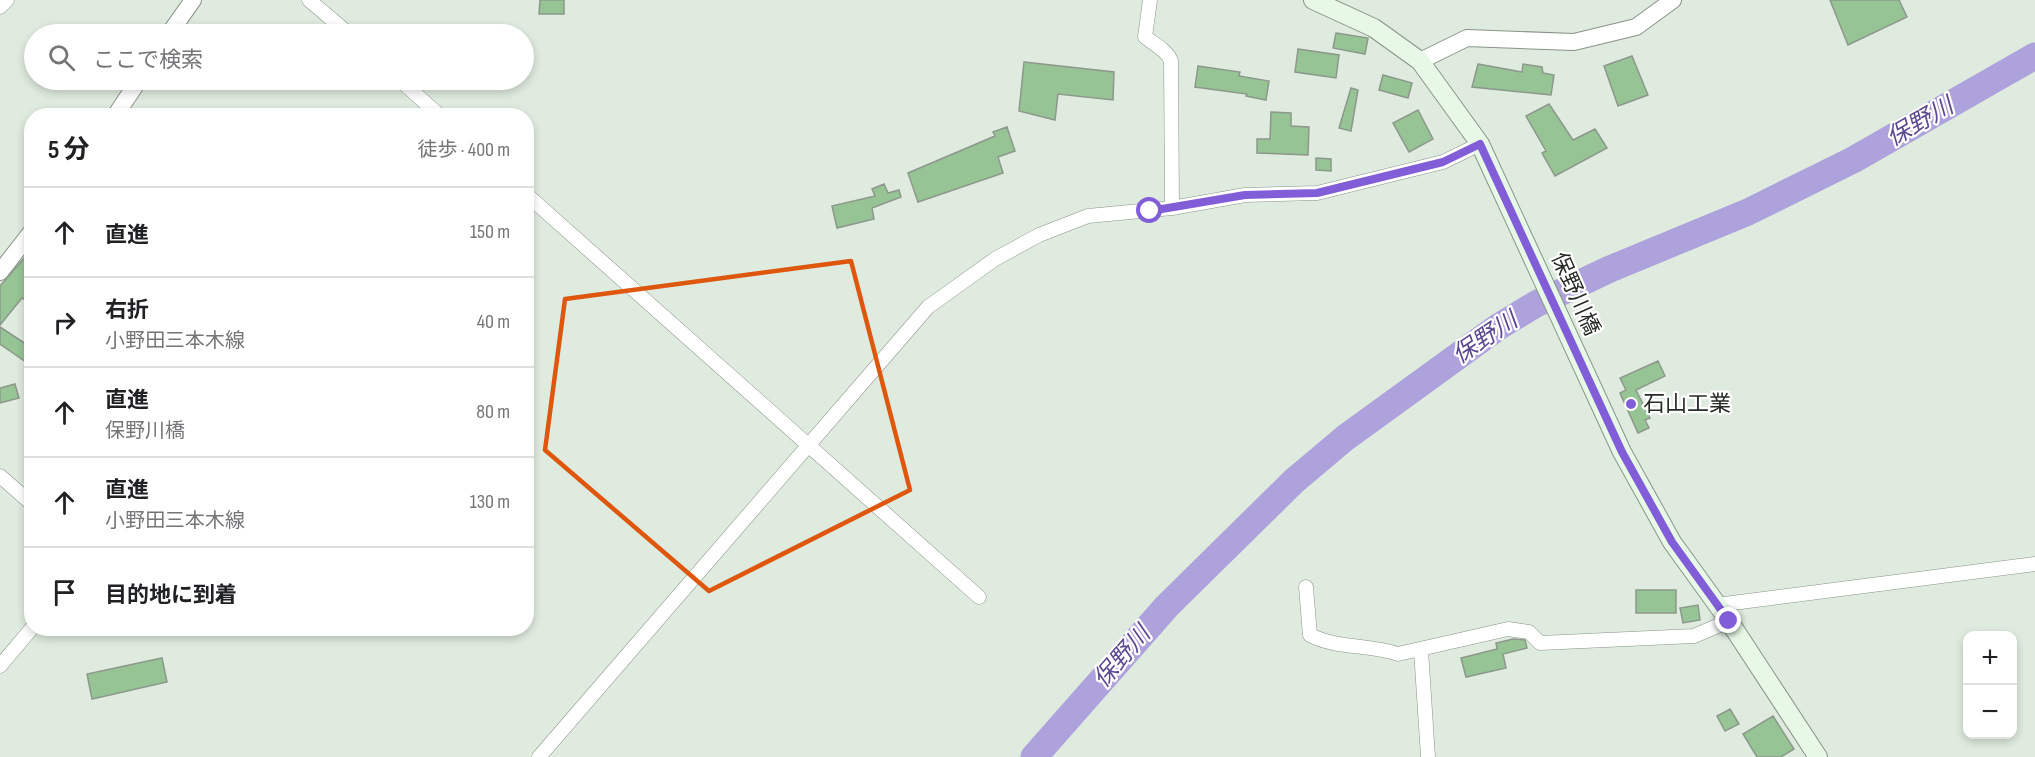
<!DOCTYPE html>
<html lang="ja">
<meta charset="utf-8">
<style>
:root{--surface:#fff;--page:#f2f2f2;--text:#202124;--muted:#757577;--line:#e0e0e0}
body{margin:0;font-family:"Sofia Sans Condensed","Noto Sans JP",sans-serif;background:var(--page);color:var(--text)}
.controls{position:absolute;right:18px;bottom:18px;display:grid;overflow:hidden;border-radius:12px;box-shadow:0 3px 9px #0003}
.controls button{width:54px;height:54px;display:grid;place-items:center;padding:0;border:0;border-bottom:2px solid var(--line);background:var(--surface);color:var(--text);font:30px sans-serif}
.stop{position:absolute;width:18px;height:18px;margin:-14px;border:4px solid #815dd8;border-radius:50%;background:#fff}
.stop.end{background:#815dd8;border-color:#fff;box-shadow:0 2px 6px #0008}
.list{margin:0;padding:0;list-style:none}
h2{display:flex;justify-content:space-between;align-items:center;height:78px;margin:0;padding:0 24px;font-size:26px}
h2 small{font-size:20px;font-weight:400;color:var(--muted)}
.list li{display:grid;grid-template-columns:39px 1fr auto;gap:18px;align-items:center;box-sizing:border-box;height:90px;padding:0 24px;border-top:2px solid var(--line)}
.list b{display:block;font-size:22px;white-space:nowrap}
.list p{margin:0;font-size:20px;white-space:nowrap;color:var(--muted)}
.list em{font-size:20px;font-style:normal;color:var(--muted)}
.icon{flex:none;width:33px;height:33px;fill:none;stroke:currentColor;stroke-width:2;stroke-linecap:round;stroke-linejoin:round}
.map{position:relative;flex:none;width:2035px;height:757px;overflow:hidden}
.search{position:absolute;background:var(--surface);box-shadow:0 3px 9px #0003;left:24px;top:24px;width:510px;height:66px;display:flex;align-items:center;gap:15px;box-sizing:border-box;padding:0 21px;border-radius:33px;color:var(--muted);font-size:22px}
.panel{position:absolute;background:var(--surface);box-shadow:0 3px 9px #0003;left:24px;top:108px;width:510px;height:528px;border-radius:24px}
.map>svg:first-child{display:block}
.lines{fill:none;stroke-linecap:round;stroke-linejoin:round}
.river{stroke:#aea2dc;stroke-width:27}
.building{fill:#96c494;stroke:#8d988c;stroke-width:1.5}
.minor-casing{stroke:#899488;stroke-width:15}
.tertiary-casing{stroke:#899488;stroke-width:18}
.secondary-casing{stroke:#899488;stroke-width:20}
.minor{stroke:#fff;stroke-width:14}
.tertiary{stroke:#fff;stroke-width:16}
.secondary{stroke:#e7f8e6;stroke-width:18}
.route{stroke:#815dd8;stroke-width:8}
.marked{fill:none;stroke:#de570d;stroke-width:4.5;stroke-linejoin:round}
.poi-dot{fill:#815dd8;stroke:#fff;stroke-width:2}
.labels{text-anchor:middle;dominant-baseline:central;stroke-width:4.5;stroke-linejoin:round;paint-order:stroke}
.street-label{font-size:22px;fill:#272c27;stroke:#fff}
.poi-label{font-size:22px;fill:#272c27;stroke:#fff;text-anchor:start}
.water-label{font-size:24px;font-style:italic;fill:#5c4990;stroke:#fff}
</style>
<div class="map">
<svg width="2035" height="757" viewBox="0 0 2035 757">
<rect width="100%" height="100%" fill="#dfebde"/>
<g class="lines">
<path class="river" d="M1034 757 1167 606 1294 481 1345 438 1498 327 1536 304 1610 269 1748 212 1853 160 2035 56"/>
</g>
<path class="building" d="M540 0H564V14H539Z
M1830 0H1899L1907 17 1848 45Z
M1336 33 1368 38 1365 54 1333 48Z
M1298 49 1339 55 1336 78 1295 72Z
M1632 56 1648 95 1618 106 1604 66Z
M1024 62 1114 72 1113 100 1058 94 1055 120 1019 111Z
M1478 64 1522 72 1523 64 1542 67 1543 73 1554 75 1551 95 1472 87Z
M1198 66 1240 72 1239 76 1269 81 1266 100 1246 96 1247 94 1195 87Z
M1383 75 1412 83 1408 98 1379 90Z
M1351 88 1358 90 1351 131 1339 128Z
M1549 104 1573 140 1595 129 1607 148 1555 176 1542 153 1546 151 1526 116Z
M1418 110 1433 139 1409 152 1393 123Z
M1271 112 1291 113V126L1309 127 1308 155 1257 153V139H1270Z
M1007 127 1015 151 998 157 1003 173 918 202 908 173 995 136 993 132Z
M1316 158 1331 159V171L1316 170Z
M884 184 888 193 899 190 901 197 872 208 874 219 837 228 832 206 875 196 872 189Z
M32 249V293L25 300 22 298 0 325V286Z
M0 327 32 348V354L26 362 0 344Z
M1658 361 1665 376 1636 390 1650 418 1645 420 1649 428 1638 433 1620 393 1626 390 1620 378Z
M15 384 19 398 0 403V388Z
M1636 590H1676V613H1636Z
M1698 605 1700 620 1683 623 1680 608Z
M1513 639 1525 640 1527 648 1503 654 1506 668 1466 677 1461 658 1497 649 1496 643Z
M162 658 167 682 92 699 87 674Z
M1730 709 1739 724 1725 731 1717 716Z
M1773 716 1794 749 1781 757H1757L1743 734Z"/>
<g class="lines">
<g class="minor-casing">
<path id="minor" d="M309 0 349 34
M1150 0 1145 37C1154 44 1167 50 1171 61L1172 208
M0 7 7 0
M400 80 440 116
M526 194 979 597
M0 476 32 504
M1306 587 1310 635C1337 649 1369 644 1398 654L1508 629 1529 632 1540 643 1694 636 1729 621
M1717 605 2035 564
M1421 650 1428 757
M0 666 32 628
M539 757 928 307 995 259 1039 235 1088 216 1172 208 1245 195 1317 193 1443 162 1480 144"/>
</g>
<g class="tertiary-casing">
<path id="tertiary" d="M169 34 193 0
M1420 61 1467 38 1574 42 1636 27 1673 0
M115 116 139 80
M0 272 32 231"/>
</g>
<g class="secondary-casing">
<path id="secondary" d="M1313 0 1374 28 1420 61 1480 144 1622 452 1672 542 1729 621 1818 757"/>
</g>
<use href="#minor" class="minor"/>
<use href="#tertiary" class="tertiary"/>
<use href="#secondary" class="secondary"/>
</g>
<g class="lines">
<path class="route" d="M1150 211 1245 195 1317 193 1443 162 1480 144 1622 452 1672 542 1729 621"/>
</g>
<path class="marked" d="M851 261 910 490 709 591 545 450 565 299Z"/>
<circle class="poi-dot" cx="1631" cy="404" r="6"/>
<g class="labels">
<g class="street-label">
<text transform="translate(1575 294) rotate(66)">保野川橋</text>
</g>
<g class="poi-label">
<text x="1643" y="404">石山工業</text>
</g>
<g class="water-label">
<text transform="translate(1920 122) rotate(-30)">保野川</text>
<text transform="translate(1485 338) rotate(-34)">保野川</text>
<text transform="translate(1122 657) rotate(-49)">保野川</text>
</g>
</g>
</svg>
<div class="controls">
<button>+</button>
<button>−</button>
</div>
<div class="stop" style="left:1150px;top:211px"></div>
<div class="stop end" style="left:1729px;top:621px"></div>
<div class="search"><svg class="icon" aria-label="search" viewBox="0 0 24 24"><circle cx="10" cy="10" r="6"/><path d="M15 15l6 6"/></svg>ここで検索</div>
<section class="panel">
<h2>5 分<small>徒歩 · 400 m</small></h2>
<ul class="list">
<li><svg class="icon" aria-label="ahead" viewBox="0 0 24 24"><path d="M12 20V5M6 11l6-6 6 6"/></svg><div><b>直進</b></div><em>150 m</em></li>
<li><svg class="icon" aria-label="right" viewBox="0 0 24 24"><path d="M7 20v-9h11M14 6l5 5-5 5"/></svg><div><b>右折</b><p>小野田三本木線</p></div><em>40 m</em></li>
<li><svg class="icon" aria-label="ahead" viewBox="0 0 24 24"><path d="M12 20V5M6 11l6-6 6 6"/></svg><div><b>直進</b><p>保野川橋</p></div><em>80 m</em></li>
<li><svg class="icon" aria-label="ahead" viewBox="0 0 24 24"><path d="M12 20V5M6 11l6-6 6 6"/></svg><div><b>直進</b><p>小野田三本木線</p></div><em>130 m</em></li>
<li><svg class="icon" aria-label="arrive" viewBox="0 0 24 24"><path d="M6 21V4h12l-3 4 3 4H6"/></svg><div><b>目的地に到着</b></div></li>
</ul>
</section>
</div>
